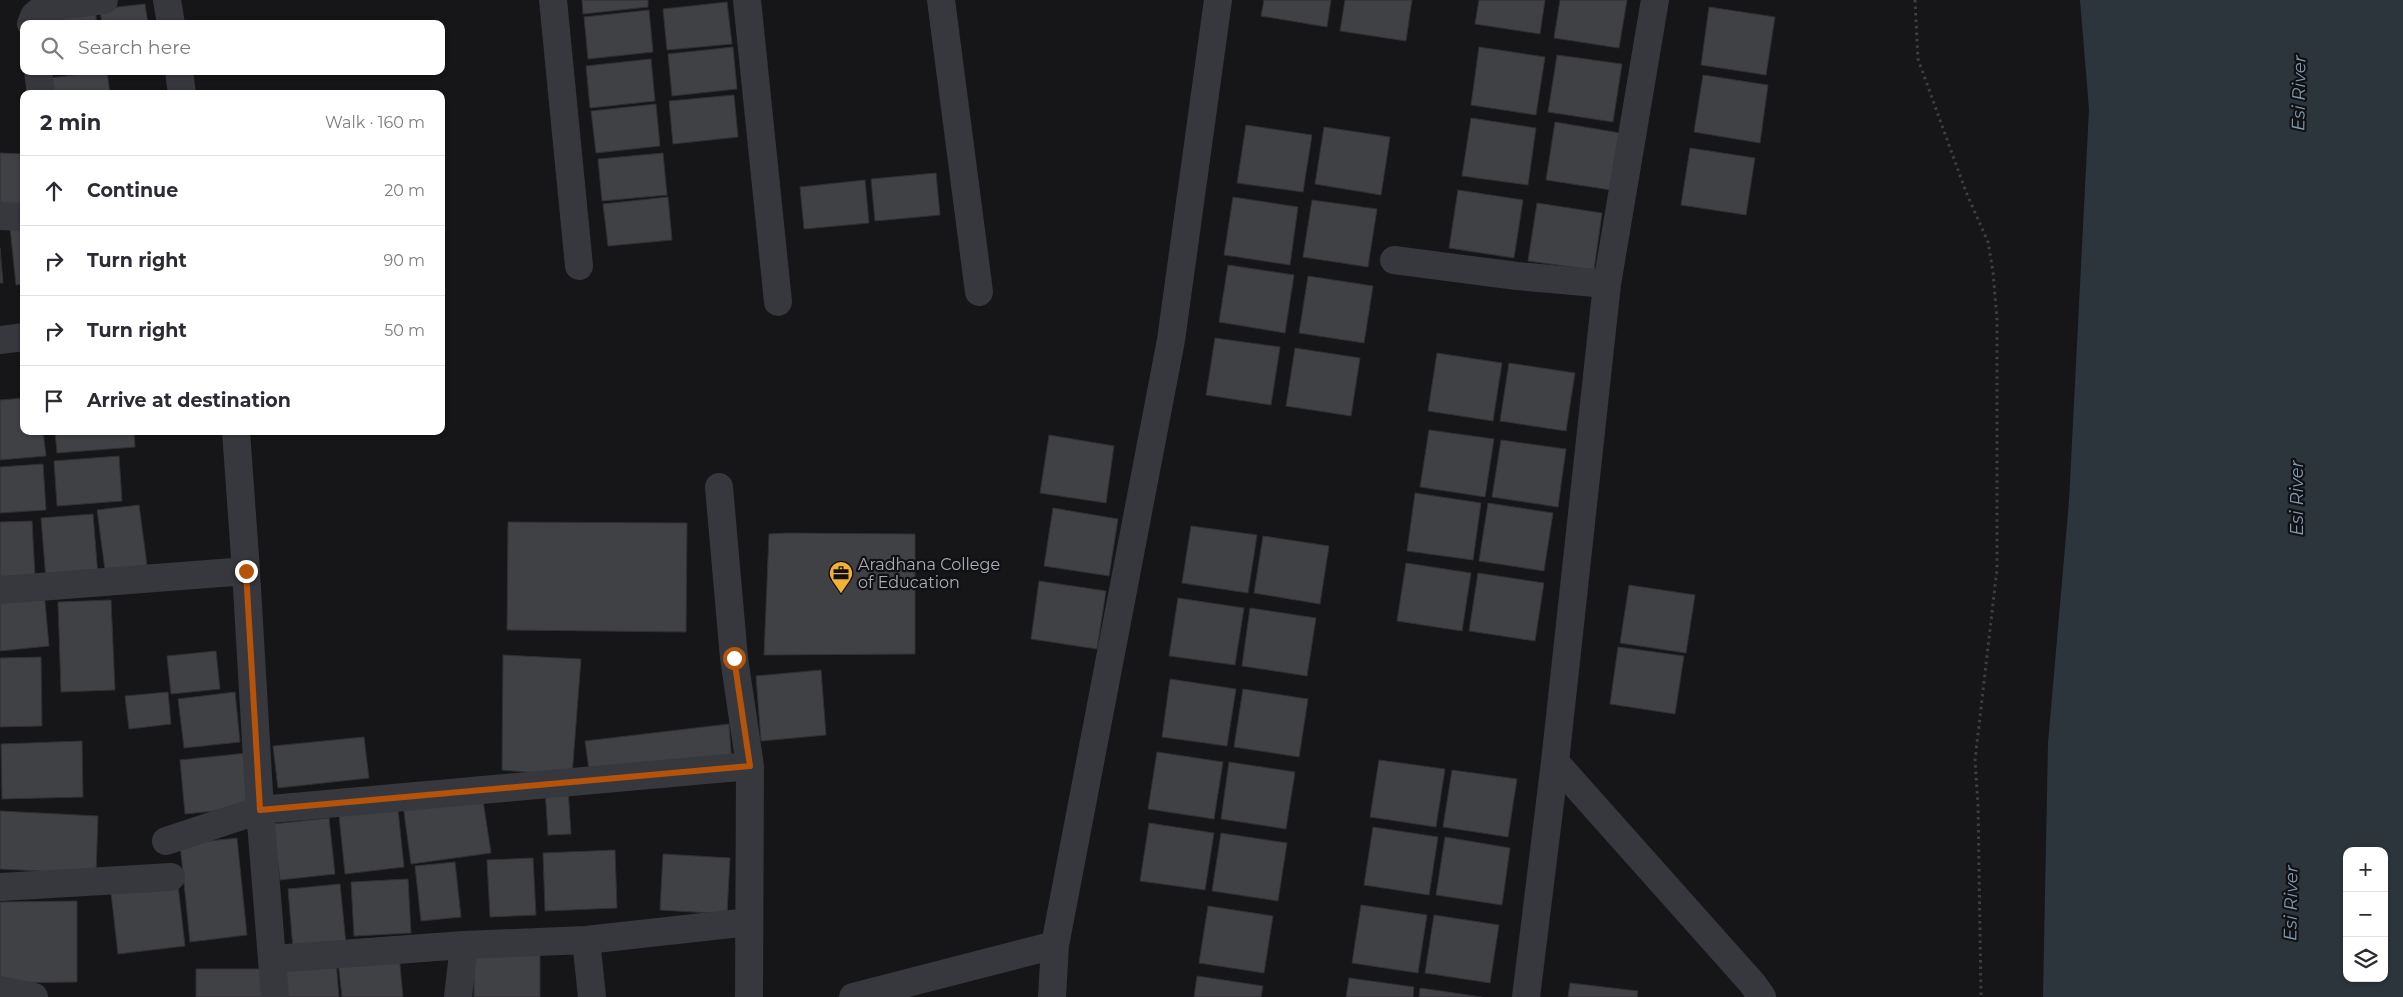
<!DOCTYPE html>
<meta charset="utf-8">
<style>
:root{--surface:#fff;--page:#f7f7f7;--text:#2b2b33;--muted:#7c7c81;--line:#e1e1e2}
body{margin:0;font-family:Montserrat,sans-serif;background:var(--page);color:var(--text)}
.controls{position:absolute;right:15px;bottom:15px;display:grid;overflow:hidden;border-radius:10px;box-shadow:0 1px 4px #0004}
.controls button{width:45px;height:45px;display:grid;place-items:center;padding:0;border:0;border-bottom:1px solid var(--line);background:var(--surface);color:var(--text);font:25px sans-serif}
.stop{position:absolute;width:15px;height:15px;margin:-11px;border:4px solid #b45309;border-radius:50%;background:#fff}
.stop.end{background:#b45309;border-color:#fff;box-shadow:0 1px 5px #0008}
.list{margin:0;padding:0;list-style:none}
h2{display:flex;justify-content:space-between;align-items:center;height:65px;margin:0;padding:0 20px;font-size:21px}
h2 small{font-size:16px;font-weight:400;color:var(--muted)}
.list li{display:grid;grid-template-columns:32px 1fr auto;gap:15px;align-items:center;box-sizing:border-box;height:70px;padding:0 20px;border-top:1px solid var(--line)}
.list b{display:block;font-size:19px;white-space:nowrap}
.list em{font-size:16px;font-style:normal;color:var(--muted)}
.icon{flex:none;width:28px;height:28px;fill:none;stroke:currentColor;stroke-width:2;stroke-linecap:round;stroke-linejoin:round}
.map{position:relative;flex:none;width:2403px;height:997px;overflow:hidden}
.search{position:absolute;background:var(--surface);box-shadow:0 1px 4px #0004;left:20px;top:20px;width:425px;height:55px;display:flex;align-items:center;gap:12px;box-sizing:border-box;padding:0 18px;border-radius:10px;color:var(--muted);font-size:19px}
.panel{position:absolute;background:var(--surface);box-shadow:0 1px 4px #0004;left:20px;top:90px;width:425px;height:345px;border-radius:10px}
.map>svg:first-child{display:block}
.water{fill:#2c353c;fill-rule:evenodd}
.building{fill:#404145;stroke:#303034}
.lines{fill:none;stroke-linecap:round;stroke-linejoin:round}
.path{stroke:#3d3f44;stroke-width:3;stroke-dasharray:2.5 4;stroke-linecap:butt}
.minor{stroke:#37383d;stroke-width:28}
.route{stroke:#b45309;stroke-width:6}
.labels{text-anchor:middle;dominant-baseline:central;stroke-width:4.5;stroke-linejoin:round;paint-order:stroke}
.poi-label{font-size:16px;fill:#a8adb8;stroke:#111113;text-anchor:start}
.water-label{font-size:18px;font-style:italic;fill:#7f9bb3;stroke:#111113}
</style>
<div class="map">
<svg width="2403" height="997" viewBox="0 0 2403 997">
<rect width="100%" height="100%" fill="#161618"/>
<path class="water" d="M2080 0H2403V997H2043L2048 743 2069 501 2089 109ZM2347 851H2384V978H2347Z"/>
<path class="building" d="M582 0H648V7L583 14Z
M1264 0H1331L1327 27 1261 16Z
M1345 0H1412L1406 41 1340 31Z
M1479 0H1545L1540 34 1475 24Z
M1560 0H1627L1619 48 1554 38Z
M727 2 732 44 667 50 663 9Z
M145 4 148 24H102L100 9Z
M1709 7 1775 17 1766 75 1701 65Z
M95 10 97 24H44L43 17Z
M649 10 653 52 588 59 584 17Z
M733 47 737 89 672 96 668 54Z
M1479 47 1545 57 1536 115 1471 105Z
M1557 55 1622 64 1613 122 1548 112Z
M651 59 655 101 590 108 586 66Z
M107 71 110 94H51L49 78Z
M1703 75 1768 85 1760 143 1694 132Z
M734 95 738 137 673 144 669 101Z
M656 104 660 146 596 153 591 111Z
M1471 118 1536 128 1528 185 1462 176Z
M1555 122 1620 133 1611 190 1546 180Z
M1246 125 1312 135 1303 192 1237 183Z
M1324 127 1390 137 1381 195 1315 184Z
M1690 148 1755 158 1746 215 1681 205Z
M0 153 24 154V207L0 206Z
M663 153 667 195 602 201 598 159Z
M936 173 940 215 875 221 871 179Z
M865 180 869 223 804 229 800 187Z
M1458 190 1523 200 1514 258 1449 248Z
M668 197 672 240 608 246 603 204Z
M1233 197 1298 207 1290 265 1224 255Z
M1312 200 1377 209 1368 267 1303 257Z
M1537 203 1602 213 1594 270 1528 261Z
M24 227V284L16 285 10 228Z
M0 248 3 283H0Z
M1228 265 1294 275 1285 333 1219 322Z
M1308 276 1373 286 1364 343 1299 333Z
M1215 338 1280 347 1271 405 1206 395Z
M1295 348 1360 358 1351 416 1286 406Z
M1437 353 1502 363 1493 421 1428 411Z
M1509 363 1575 373 1566 431 1500 421Z
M24 398V431H43L46 456 0 460V400Z
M1429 430 1494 439 1485 497 1420 487Z
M55 431H134L135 447 57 453Z
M1049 435 1114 446 1106 503 1040 493Z
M1501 440 1566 449 1558 507 1492 497Z
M119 456 122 501 57 506 54 461Z
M43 464 46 510 0 513V467Z
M1415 493 1481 503 1473 560 1407 551Z
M1488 503 1553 513 1544 571 1479 561Z
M139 505 147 565 105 570 97 510Z
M1053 508 1118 519 1109 576 1044 566Z
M93 514 98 576 46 580 41 518Z
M32 521 35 577 0 578V522Z
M508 522 687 523 686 632 507 630Z
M1191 526 1257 535 1248 593 1182 583Z
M787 533 915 534V654L764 655 769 534Z
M1263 536 1329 546 1320 604 1254 593Z
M1406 563 1471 573 1462 631 1397 621Z
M1478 573 1544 583 1535 641 1469 631Z
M1039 581 1106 591 1097 649 1031 639Z
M1629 585 1695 595 1686 653 1620 643Z
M44 591 49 646 0 651V595Z
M1178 598 1244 608 1235 665 1169 656Z
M111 600 115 690 61 692 58 602Z
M1250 608 1316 618 1307 676 1242 666Z
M1618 647 1684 656 1675 714 1610 704Z
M216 651 220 689 171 694 167 656Z
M503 655 581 659 572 776 502 770Z
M41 657 42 726 0 727V658Z
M821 670 826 735 761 741 756 676Z
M1170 679 1236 689 1227 746 1162 737Z
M1243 689 1308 699 1299 757 1234 747Z
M168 692 171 724 129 729 125 696Z
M235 692 240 742 184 748 178 699Z
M729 724 732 764 590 777 585 741Z
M364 737 369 778 278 788 273 746Z
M82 741 83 797 2 799 1 744Z
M1157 752 1223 762 1214 819 1148 809Z
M247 753 253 807 185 814 180 760Z
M1379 760 1445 769 1436 827 1370 817Z
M1229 762 1295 772 1286 829 1221 819Z
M1452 770 1517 779 1508 837 1443 827Z
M568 788 571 834 548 835 545 789Z
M482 794 491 853 411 864 403 805Z
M397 800 404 867 345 874 338 806Z
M0 811 98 816 96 874 0 869Z
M329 818 335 874 280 880 273 824Z
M1149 823 1214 833 1205 890 1140 881Z
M1373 827 1438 837 1429 895 1364 885Z
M1221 833 1287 843 1278 901 1212 891Z
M1445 837 1510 848 1502 905 1436 895Z
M237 838 247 935 190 942 180 844Z
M615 850 617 908 545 911 543 853Z
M663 854 730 858 727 914 660 910Z
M533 858 536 915 490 917 487 860Z
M455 862 461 917 421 921 415 866Z
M408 879 411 933 354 936 351 882Z
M340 884 346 944 293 949 288 889Z
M178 885 185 946 118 954 111 893Z
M77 901V982L0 983V902Z
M1361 905 1427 915 1418 973 1352 963Z
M1208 906 1273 916 1264 973 1199 963Z
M1434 915 1499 925 1490 983 1425 973Z
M474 952 540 953V997H474Z
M399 955 403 997H342L338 961Z
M336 961 339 997H287L284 966Z
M196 969H264L265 997H196Z
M1197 976 1263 986 1261 997H1194Z
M1349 978 1414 987 1413 997H1346Z
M1570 983 1638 991 1637 997H1568Z
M1420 988 1482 997H1419Z"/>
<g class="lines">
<path class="path" d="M1915 0 1918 59 1966 192 1988 242 1993 272 1997 319V569L1975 760 1978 805 1981 997"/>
<path class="minor" d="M167 0 171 24
M553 0 579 266
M747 0 778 302
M941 0 979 292
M31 24 34 16 43 8 104 0
M38 71 41 94
M179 71 182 94
M0 216 24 217
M1394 260 1517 276 1607 284 1555 762 1526 997
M1607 284 1655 0
M0 340 24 337
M236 431 246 571
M719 487 734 658 750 766 749 997
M0 590 246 571 260 810 275 997
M1555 762 1752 983 1762 997
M166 841 260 810 750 766
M0 887 171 877
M586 940 592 997
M273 959 464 945 586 940 749 922
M0 990 34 997
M458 997 464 945
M853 997 1055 945
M1052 997 1055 945 1171 340 1218 0"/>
</g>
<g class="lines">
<path class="route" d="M246 571 260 810 750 766 734 658"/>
</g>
<defs>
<g id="office-pin" transform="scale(1.25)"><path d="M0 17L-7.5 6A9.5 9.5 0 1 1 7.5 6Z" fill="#f2b134" stroke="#111113"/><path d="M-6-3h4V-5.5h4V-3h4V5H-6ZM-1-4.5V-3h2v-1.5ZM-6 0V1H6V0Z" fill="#111"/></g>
</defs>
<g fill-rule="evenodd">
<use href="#office-pin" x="841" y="573"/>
</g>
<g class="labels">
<g class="poi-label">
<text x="858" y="564">Aradhana College<tspan x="858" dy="18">of Education</tspan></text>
</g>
<g class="water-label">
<text transform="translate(2299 93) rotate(-89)">Esi River</text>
<text transform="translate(2297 498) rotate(-90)">Esi River</text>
<text transform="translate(2291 903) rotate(-89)">Esi River</text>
</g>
</g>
</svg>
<div class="controls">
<button>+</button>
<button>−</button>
<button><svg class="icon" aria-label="layers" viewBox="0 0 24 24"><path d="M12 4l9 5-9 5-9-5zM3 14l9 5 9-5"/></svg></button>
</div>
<div class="stop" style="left:734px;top:658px"></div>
<div class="stop end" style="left:246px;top:571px"></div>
<div class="search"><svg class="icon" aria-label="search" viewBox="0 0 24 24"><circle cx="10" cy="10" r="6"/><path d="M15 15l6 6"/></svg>Search here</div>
<section class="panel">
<h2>2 min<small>Walk · 160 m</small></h2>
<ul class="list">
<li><svg class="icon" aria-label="ahead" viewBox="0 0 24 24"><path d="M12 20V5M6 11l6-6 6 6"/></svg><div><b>Continue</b></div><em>20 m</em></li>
<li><svg class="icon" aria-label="right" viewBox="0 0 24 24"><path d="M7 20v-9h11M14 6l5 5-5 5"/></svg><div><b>Turn right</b></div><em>90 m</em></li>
<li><svg class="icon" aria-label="right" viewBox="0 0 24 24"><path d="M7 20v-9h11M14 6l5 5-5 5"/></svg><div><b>Turn right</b></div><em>50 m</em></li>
<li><svg class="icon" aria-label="arrive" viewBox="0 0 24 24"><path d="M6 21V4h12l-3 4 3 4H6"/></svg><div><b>Arrive at destination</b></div></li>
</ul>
</section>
</div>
